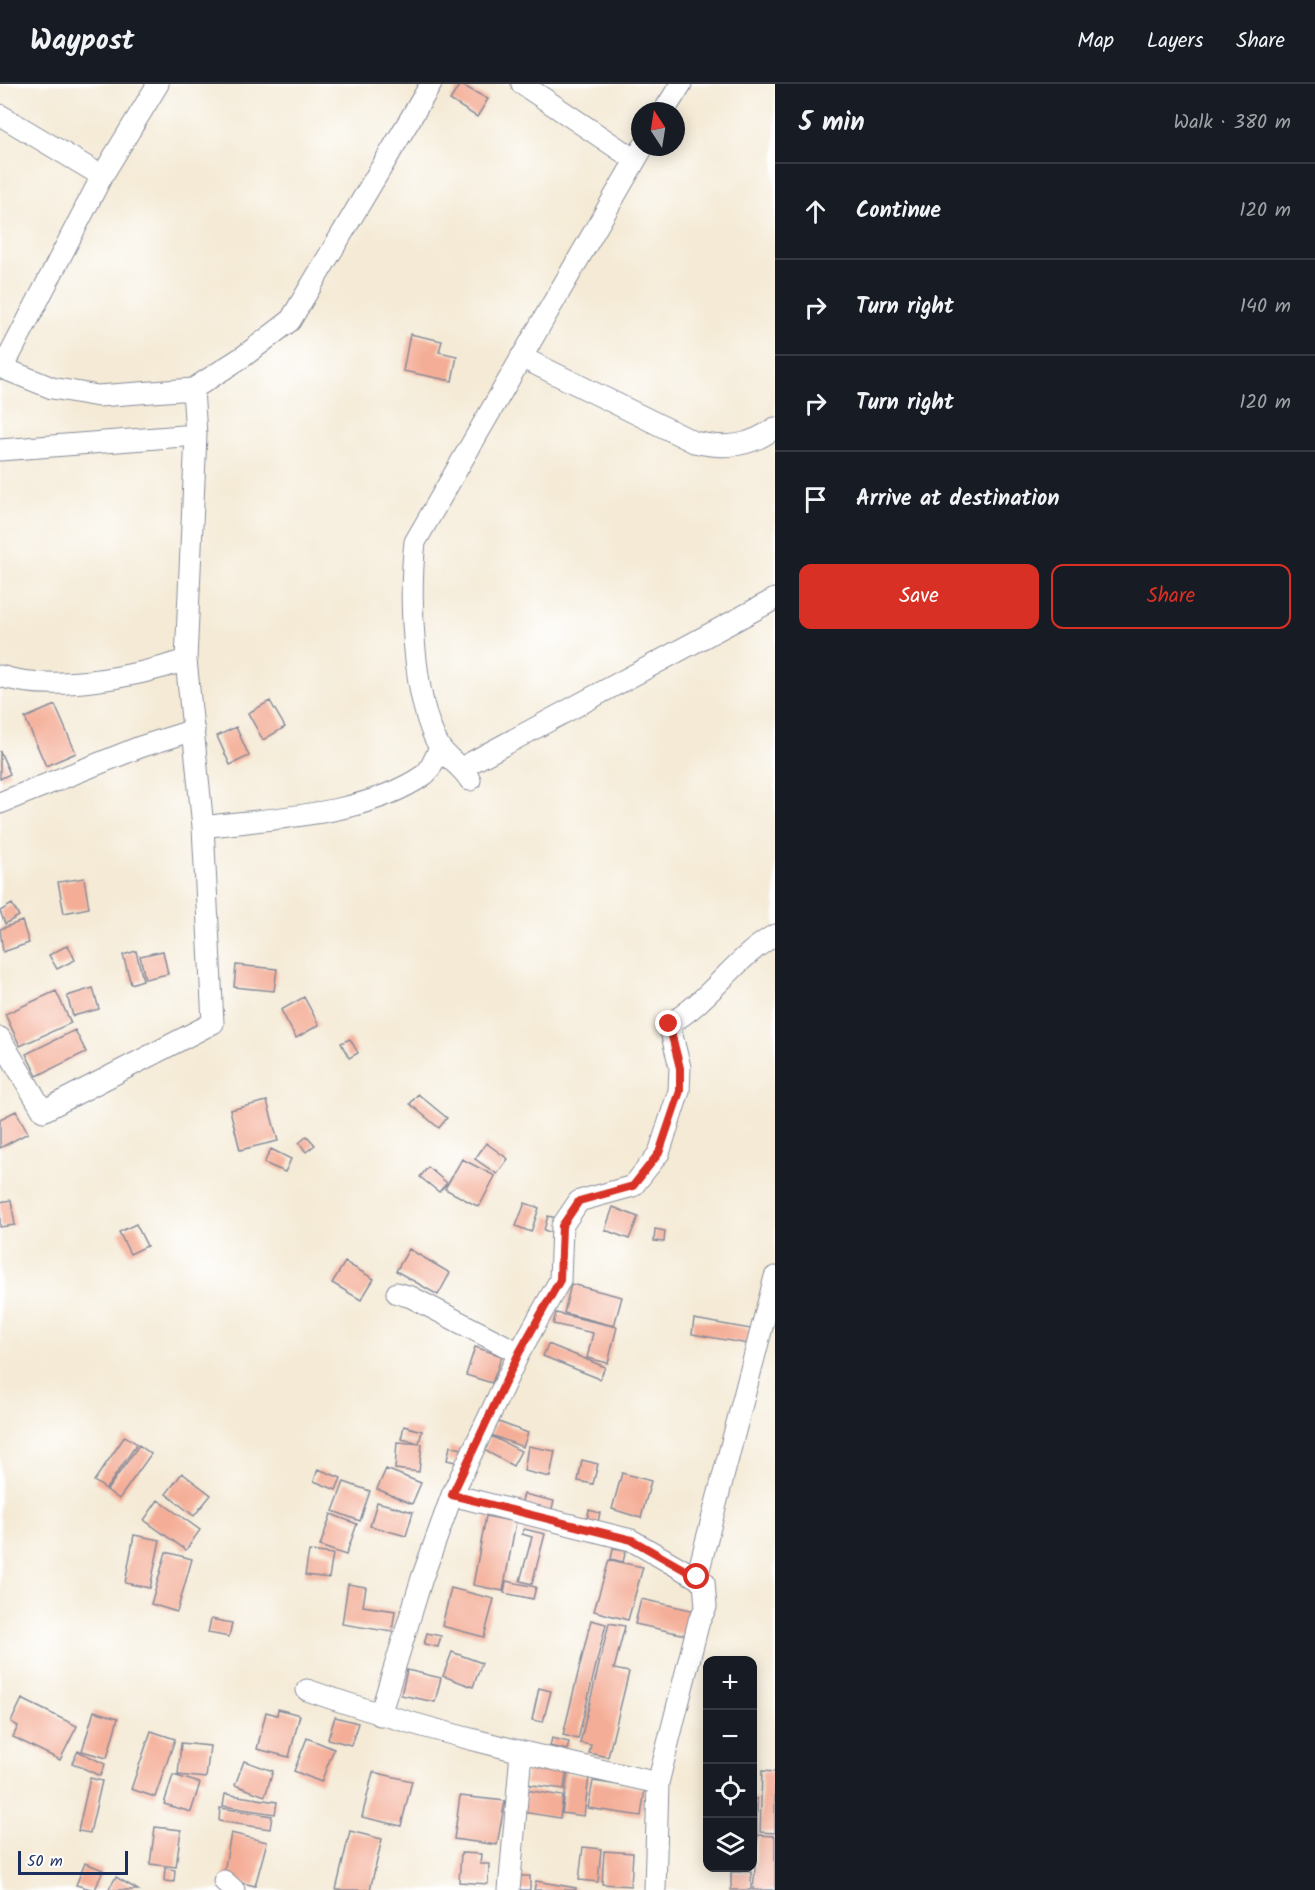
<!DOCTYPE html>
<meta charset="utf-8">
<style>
:root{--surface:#171b24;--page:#20242c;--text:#f1f3f6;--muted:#9ea1a6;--line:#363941;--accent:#d93025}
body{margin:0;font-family:Kalam,sans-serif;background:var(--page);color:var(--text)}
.controls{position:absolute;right:18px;bottom:18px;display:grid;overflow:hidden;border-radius:12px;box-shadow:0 3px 15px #0003}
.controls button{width:54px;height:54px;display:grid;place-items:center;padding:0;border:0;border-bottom:2px solid var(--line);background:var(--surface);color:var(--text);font:30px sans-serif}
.compass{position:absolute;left:631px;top:18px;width:54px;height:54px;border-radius:50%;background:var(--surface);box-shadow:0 3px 15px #0003;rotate:348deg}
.scale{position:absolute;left:18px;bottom:15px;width:110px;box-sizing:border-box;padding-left:6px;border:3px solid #1b2f5e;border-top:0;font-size:16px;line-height:21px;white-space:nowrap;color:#1b2f5e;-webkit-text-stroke:4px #fff;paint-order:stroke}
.stop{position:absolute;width:18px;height:18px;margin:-14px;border:4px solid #d93025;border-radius:50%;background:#fff}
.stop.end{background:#d93025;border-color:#fff;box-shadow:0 2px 6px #0008}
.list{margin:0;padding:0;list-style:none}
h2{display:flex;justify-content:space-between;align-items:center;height:78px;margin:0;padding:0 24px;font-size:26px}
h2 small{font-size:20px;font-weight:400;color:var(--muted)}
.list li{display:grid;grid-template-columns:39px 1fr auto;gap:18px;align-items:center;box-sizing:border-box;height:96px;padding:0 24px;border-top:2px solid var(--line)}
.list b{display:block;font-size:22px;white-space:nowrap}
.list em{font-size:20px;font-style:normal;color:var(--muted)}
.actions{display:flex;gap:12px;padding:18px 24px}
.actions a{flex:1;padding:14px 0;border:2px solid var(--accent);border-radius:12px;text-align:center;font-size:21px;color:var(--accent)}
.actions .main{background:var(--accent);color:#fff}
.icon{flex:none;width:33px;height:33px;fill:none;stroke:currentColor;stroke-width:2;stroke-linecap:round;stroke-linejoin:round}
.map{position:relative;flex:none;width:775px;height:1806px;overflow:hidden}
header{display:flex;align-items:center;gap:36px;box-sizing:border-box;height:84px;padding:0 30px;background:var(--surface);border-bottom:2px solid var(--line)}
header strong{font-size:28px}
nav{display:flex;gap:33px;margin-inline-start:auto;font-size:21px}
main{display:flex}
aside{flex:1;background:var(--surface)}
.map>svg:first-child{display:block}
.building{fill:#f4ae97}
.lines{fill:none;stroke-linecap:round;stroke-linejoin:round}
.minor-casing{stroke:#888c9a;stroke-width:23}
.minor{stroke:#fff;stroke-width:21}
.route{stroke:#d93025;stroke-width:8}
</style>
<header>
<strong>Waypost</strong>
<nav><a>Map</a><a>Layers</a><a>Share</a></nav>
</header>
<main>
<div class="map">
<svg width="775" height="1806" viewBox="0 0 775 1806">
<rect width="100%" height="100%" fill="#fff"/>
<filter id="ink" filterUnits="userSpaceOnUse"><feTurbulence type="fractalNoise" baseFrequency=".0167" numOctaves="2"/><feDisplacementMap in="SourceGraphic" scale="12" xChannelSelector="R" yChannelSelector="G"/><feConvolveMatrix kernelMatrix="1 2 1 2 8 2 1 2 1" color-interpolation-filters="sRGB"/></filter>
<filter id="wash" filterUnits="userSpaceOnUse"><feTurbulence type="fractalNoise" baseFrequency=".008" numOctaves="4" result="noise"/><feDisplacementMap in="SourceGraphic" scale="24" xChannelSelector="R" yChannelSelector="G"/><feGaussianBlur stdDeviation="1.35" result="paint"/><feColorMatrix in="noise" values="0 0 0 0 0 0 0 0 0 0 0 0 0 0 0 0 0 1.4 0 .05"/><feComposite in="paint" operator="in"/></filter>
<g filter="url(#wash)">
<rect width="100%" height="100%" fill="#f4ead5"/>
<g id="blocks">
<path class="building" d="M460 0 488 15 477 33 450 16Z
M410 250 442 257 439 268 457 272 452 297 403 287Z
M270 617 285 643 263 656 248 629Z
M55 621 76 669 46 682 25 634Z
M236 643 249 672 230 681 217 652Z
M0 667 10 690 0 695Z
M84 794 89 824 64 829 58 798Z
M12 820 19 832 5 840 0 827Z
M22 837 29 859 3 868 0 845Z
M68 861 75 876 57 885 49 871Z
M136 867 143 896 131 900 123 871Z
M163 867 168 890 145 895 140 872Z
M236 881 277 885 274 907 234 903Z
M93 904 99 925 73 932 67 912Z
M56 907 71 939 20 962 5 930Z
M304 913 319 941 296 954 281 926Z
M75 946 86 968 37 992 26 970Z
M350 955 358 969 349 974 341 959Z
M418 1010 447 1034 439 1044 410 1020Z
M267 1017 278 1057 240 1066 230 1026Z
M16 1027 28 1049 0 1064V1035Z
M307 1052 315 1061 306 1068 299 1059Z
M486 1059 508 1075 497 1090 475 1075Z
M271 1065 291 1075 285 1088 264 1079Z
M462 1075 495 1092 479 1123 445 1105Z
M428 1083 447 1099 439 1108 420 1093Z
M11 1116 15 1141 0 1143V1118Z
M525 1119 539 1124 531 1148 516 1142Z
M613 1123 638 1133 629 1155 605 1146Z
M548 1132 556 1134 552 1149 544 1146Z
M136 1140 147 1162 130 1170 119 1148Z
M655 1145 665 1147 664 1158 654 1157Z
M409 1165 450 1189 438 1211 396 1187Z
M345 1178 374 1195 361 1216 332 1199Z
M571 1200 622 1213 614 1242 564 1229Z
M556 1229 617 1243 608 1279 587 1274 593 1249 553 1240Z
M694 1235 751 1245 748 1260 692 1250Z
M548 1260 605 1283 600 1295 543 1272Z
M475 1263 502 1272 492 1299 466 1291Z
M496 1337 528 1349 523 1363 491 1351Z
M404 1342 422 1347 419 1359 401 1355Z
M125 1352 137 1360 106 1405 94 1397Z
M491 1352 521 1367 513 1382 484 1366Z
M397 1358 422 1360 419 1388 395 1385Z
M139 1361 151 1370 119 1415 107 1406Z
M450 1362 462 1365 459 1379 447 1376Z
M528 1362 555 1367 550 1393 524 1387Z
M582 1376 598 1380 593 1400 578 1397Z
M318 1385 341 1394 336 1406 314 1397Z
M386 1385 421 1399 412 1420 377 1405Z
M182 1389 211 1411 194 1432 166 1410Z
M622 1389 651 1397 641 1434 612 1425Z
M344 1398 370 1407 360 1437 333 1427Z
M524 1410 554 1417 551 1428 521 1420Z
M158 1416 200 1446 186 1466 144 1436Z
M377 1418 413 1428 406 1452 370 1442Z
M589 1426 600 1429 597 1443 586 1441Z
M331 1430 357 1440 346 1471 320 1462Z
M486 1432 516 1438 503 1507 473 1501Z
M524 1445 545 1450 532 1500 520 1497 532 1453 522 1450Z
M134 1451 160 1456 150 1504 125 1499Z
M613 1464 626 1466 623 1478 611 1475Z
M309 1467 333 1470 329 1494 305 1491Z
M166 1468 192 1475 177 1528 151 1520Z
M609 1476 643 1483 628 1536 594 1527Z
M506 1497 536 1503 533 1515 504 1509Z
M348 1500 366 1503 363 1522 395 1527 392 1548 342 1540Z
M451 1504 494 1515 484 1553 442 1542Z
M641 1515 696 1527 691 1552 635 1540Z
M211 1535 232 1539 229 1553 208 1549Z
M591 1536 606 1540 578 1655 563 1651Z
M609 1539 625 1542 614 1585 629 1588 608 1673 589 1669 591 1661 580 1659Z
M427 1549 441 1552 438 1563 424 1560Z
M452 1568 482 1579 473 1603 443 1592Z
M407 1586 441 1594 435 1618 401 1611Z
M539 1604 551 1607 543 1638 532 1636Z
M22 1615 77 1642 60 1676 13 1653 18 1642 11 1638Z
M278 1625 300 1631 289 1673 257 1665 266 1628 277 1631Z
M94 1627 118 1634 107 1674 82 1667Z
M335 1633 358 1639 351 1661 328 1655Z
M151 1647 175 1655 155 1713 131 1705Z
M307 1654 334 1665 321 1698 294 1687Z
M552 1654 569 1658 567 1666 550 1662Z
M181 1659 210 1662 206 1694 178 1691Z
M78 1667 105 1680 100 1692 72 1679Z
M529 1676 567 1681 564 1705 525 1700Z
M244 1677 273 1687 265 1712 235 1701Z
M762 1687 775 1688V1749L760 1748Z
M373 1688 412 1697 401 1742 362 1733Z
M568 1690 589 1693 584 1732 562 1729Z
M173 1691 200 1699 191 1728 164 1720Z
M90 1694 102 1697 90 1749 78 1747Z
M593 1697 645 1705 641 1732 588 1724Z
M526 1706 563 1712 560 1734 522 1728Z
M225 1710 277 1718 275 1730 223 1722Z
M460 1712 505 1717 497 1761 454 1755Z
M752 1715H757V1753H752Z
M220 1724 272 1732 270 1745 219 1737Z
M155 1743 181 1746 176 1783 150 1780Z
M350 1747 382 1755 370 1806H336Z
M231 1749 267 1758 255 1802 223 1794Z
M758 1751 775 1752V1806H753Z
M583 1763 601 1765 598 1798 579 1796Z
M604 1767 633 1769 631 1802 602 1800Z
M461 1769 481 1770 480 1780H489L488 1800 459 1798Z
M85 1779 103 1786 95 1806 76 1801Z
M165 1784 175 1786 174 1798 164 1797Z
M731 1788H751V1806H731Z
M519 1792H530V1806H519Z
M116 1793 138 1806H108Z
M536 1797 576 1804V1806H534Z"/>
</g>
</g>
<g filter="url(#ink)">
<use href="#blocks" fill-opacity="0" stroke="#888c9a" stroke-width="1.5"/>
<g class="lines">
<g class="minor-casing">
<path id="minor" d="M522 0 635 76
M664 27 681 0
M0 31 102 92
M521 273 694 358C725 365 749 363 775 344
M0 283 52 304 98 312 193 305 244 272 290 237 431 0
M3 284 102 92 158 0
M0 366 196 351
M0 592C52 609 135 593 186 576
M463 683 775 515
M470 696C461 681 447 675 439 662 412 616 409 510 415 458L643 63
M0 719 140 663 194 646
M203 743C272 734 365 732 424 691 431 686 436 671 440 664
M0 954 43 1027 213 939 203 743 186 576 196 351 193 305
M397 1209 411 1213 519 1269
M452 1411 631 1456 704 1498 706 1523 699 1537 658 1699 655 1806
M697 1493 775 1193
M307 1606C422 1646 540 1673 658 1699
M380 1631 422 1494 452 1411 519 1269 560 1196 562 1142 579 1117 633 1102 659 1069 679 1007 680 983 669 940C710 917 734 874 775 851
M224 1797 234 1806
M509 1806 521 1669"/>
</g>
<use href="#minor" class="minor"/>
</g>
</g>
<g class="lines" filter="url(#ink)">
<path class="route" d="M669 940 680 984V1007L659 1069 633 1102 579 1117 562 1142 560 1196 519 1269 452 1411 632 1456 697 1493"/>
</g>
</svg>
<div class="controls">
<button>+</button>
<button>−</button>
<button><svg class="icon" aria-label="locate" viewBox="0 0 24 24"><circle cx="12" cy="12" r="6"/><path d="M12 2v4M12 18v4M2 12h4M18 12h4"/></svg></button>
<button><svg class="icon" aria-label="layers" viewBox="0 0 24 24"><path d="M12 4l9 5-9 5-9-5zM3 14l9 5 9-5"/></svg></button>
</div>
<svg class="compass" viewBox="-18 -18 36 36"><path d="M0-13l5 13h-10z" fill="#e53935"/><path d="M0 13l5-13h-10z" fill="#9ea1a6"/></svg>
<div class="scale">50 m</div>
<div class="stop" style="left:697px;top:1493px"></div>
<div class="stop end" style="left:669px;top:940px"></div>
</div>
<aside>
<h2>5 min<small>Walk · 380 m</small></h2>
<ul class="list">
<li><svg class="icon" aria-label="ahead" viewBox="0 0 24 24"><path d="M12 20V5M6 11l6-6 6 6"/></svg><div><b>Continue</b></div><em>120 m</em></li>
<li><svg class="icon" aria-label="right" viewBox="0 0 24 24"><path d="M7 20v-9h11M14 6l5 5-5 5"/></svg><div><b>Turn right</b></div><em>140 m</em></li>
<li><svg class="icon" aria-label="right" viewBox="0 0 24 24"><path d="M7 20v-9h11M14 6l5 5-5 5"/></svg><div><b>Turn right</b></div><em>120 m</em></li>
<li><svg class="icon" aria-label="arrive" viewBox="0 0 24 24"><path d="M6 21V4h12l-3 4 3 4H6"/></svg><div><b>Arrive at destination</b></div></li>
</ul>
<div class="actions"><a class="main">Save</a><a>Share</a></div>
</aside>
</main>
